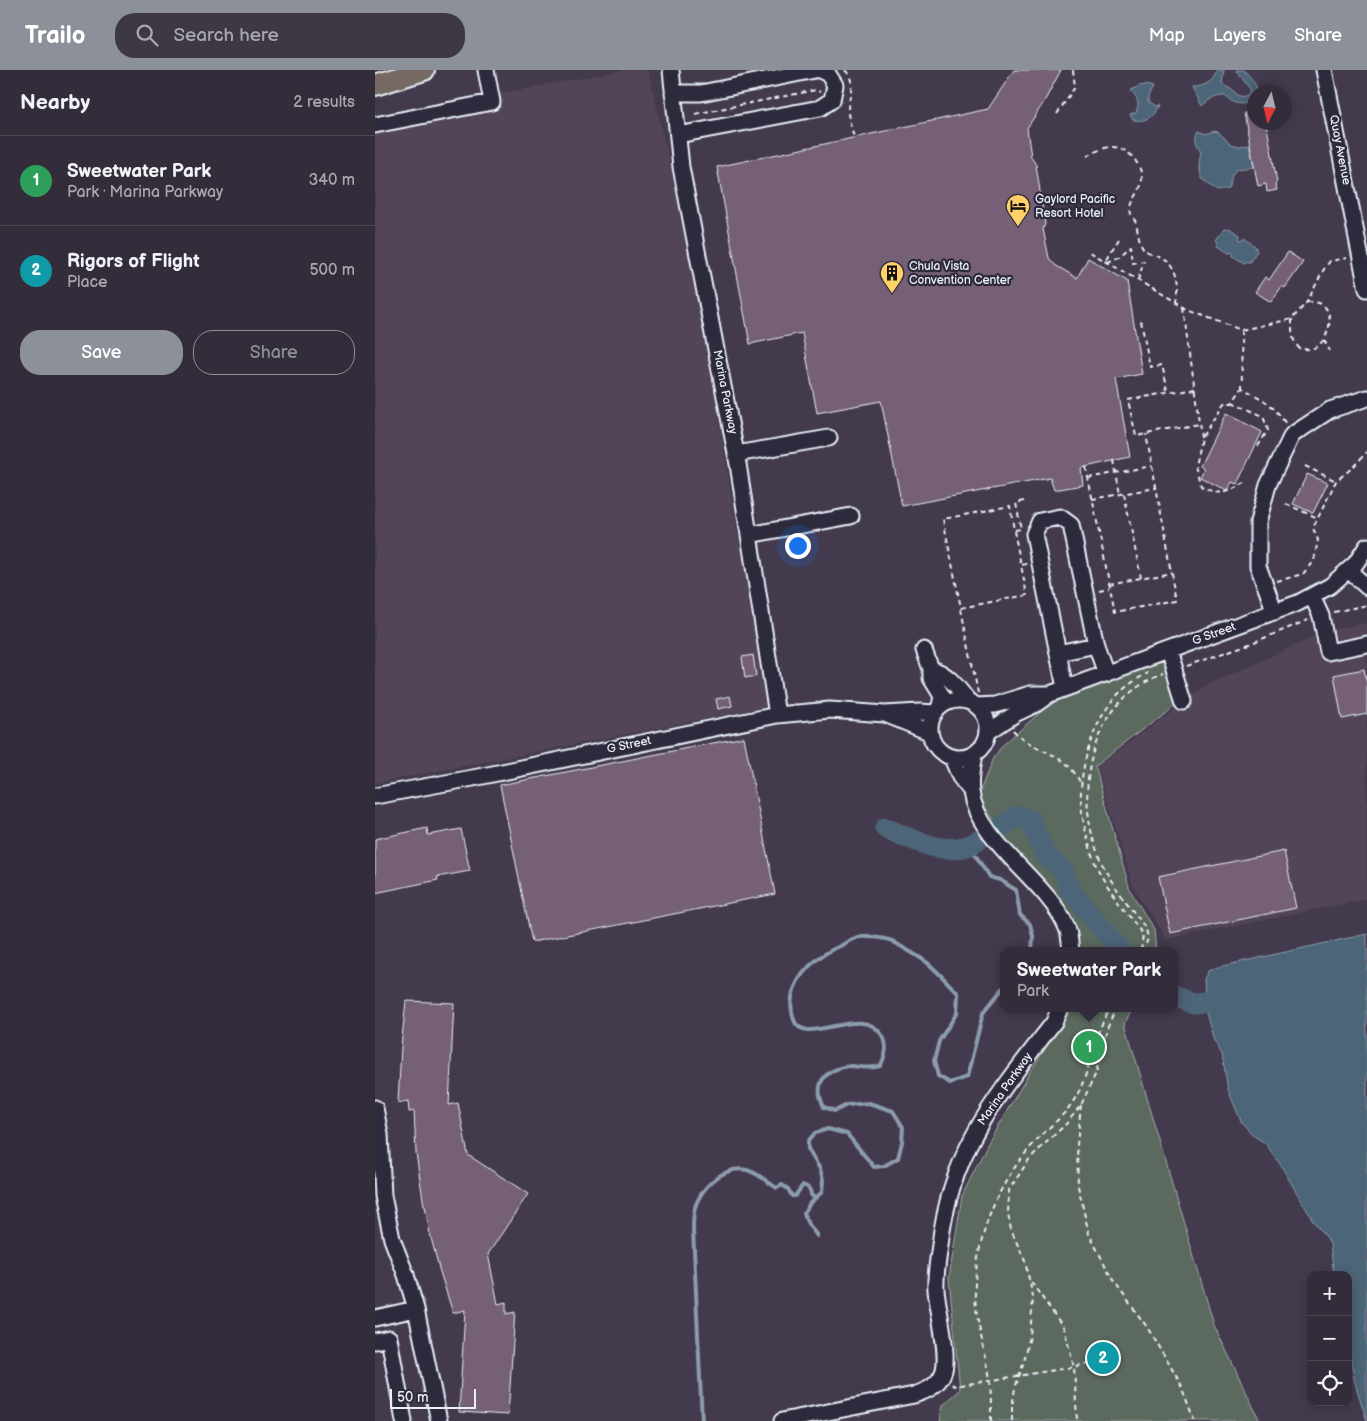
<!DOCTYPE html>
<meta charset="utf-8">
<style>
:root{--surface:#332c3a;--page:#3e3845;--text:#f1f3f6;--muted:#a9a7af;--line:#4e4854;--accent:#8c9099}
body{margin:0;font-family:"Balsamiq Sans",sans-serif;background:var(--page);color:var(--text)}
.controls{position:absolute;right:15px;bottom:15px;display:grid;overflow:hidden;border-radius:10px;box-shadow:0 2px 12px #0003}
.controls button{width:45px;height:45px;display:grid;place-items:center;padding:0;border:0;border-bottom:1px solid var(--line);background:var(--surface);color:var(--text);font:25px sans-serif}
.compass{position:absolute;left:872px;top:15px;width:45px;height:45px;border-radius:50%;background:var(--surface);box-shadow:0 2px 12px #0003;rotate:187deg}
.scale{position:absolute;left:15px;bottom:12px;width:86px;box-sizing:border-box;padding-left:5px;border:2px solid #e8f1f8;border-top:0;font-size:14px;line-height:18px;white-space:nowrap;color:#e8f1f8;-webkit-text-stroke:4px #2f2a3d;paint-order:stroke}
.you{position:absolute;left:422px;top:475px;width:18px;height:18px;margin:-12px;border:4px solid #fff;border-radius:50%;background:#1a73e8;box-shadow:0 0 0 8px #1a73e833}
.badge{display:grid;place-items:center;width:32px;height:32px;border-radius:50%;background:var(--accent);color:#fff;font-size:16px;font-weight:700}
.pin{position:absolute;translate:-50% -50%;border:2px solid #fff;box-shadow:0 1px 5px #0006}
.popup{position:absolute;left:625px;top:877px;width:178px;height:65px;box-sizing:border-box;display:grid;place-content:center;border-radius:10px;background:var(--surface);filter:drop-shadow(0 1px 4px #0005);font-size:16px;white-space:nowrap;color:var(--muted)}
.popup b{font-size:19px;color:var(--text)}
.popup::after{content:'';position:absolute;left:50%;top:100%;margin-left:-10px;border:10px solid transparent;border-top-color:var(--surface)}
.list{margin:0;padding:0;list-style:none}
h2{display:flex;justify-content:space-between;align-items:center;height:65px;margin:0;padding:0 20px;font-size:21px}
h2 small{font-size:16px;font-weight:400;color:var(--muted)}
.list li{display:grid;grid-template-columns:32px 1fr auto;gap:15px;align-items:center;box-sizing:border-box;height:90px;padding:0 20px;border-top:1px solid var(--line)}
.list b{display:block;font-size:19px;white-space:nowrap}
.list p{margin:0;font-size:16px;white-space:nowrap;color:var(--muted)}
.list em{font-size:16px;font-style:normal;color:var(--muted)}
.actions{display:flex;gap:10px;padding:15px 20px}
.actions a{flex:1;padding:11px 0;border:1px solid var(--accent);border-radius:20px;text-align:center;font-size:18px;color:var(--accent)}
.actions .main{background:var(--accent);color:#fff}
.icon{flex:none;width:28px;height:28px;fill:none;stroke:currentColor;stroke-width:2;stroke-linecap:round;stroke-linejoin:round}
.map{position:relative;flex:none;width:992px;height:1351px;overflow:hidden}
header{display:flex;align-items:center;gap:30px;box-sizing:border-box;height:70px;padding:0 25px;background:var(--accent);color:#fff}
header strong{font-size:24px}
nav{display:flex;gap:28px;margin-inline-start:auto;font-size:18px}
.search{width:350px;height:45px;background:var(--page);display:flex;align-items:center;gap:12px;box-sizing:border-box;padding:0 18px;border-radius:20px;color:var(--muted);font-size:19px}
main{display:flex}
aside{flex:1;background:var(--surface)}
.map>svg:first-child{display:block}
.built{fill:#534559}
.green{fill:#5c695e;stroke:#a2adab}
.water{fill:#4d6578;stroke:#8b9dab}
.lines{fill:none;stroke-linecap:round;stroke-linejoin:round}
.stream{stroke:#8b9dab;stroke-width:4}
.river{stroke:#4d6578;stroke-width:21}
.building{fill:#766074;stroke:#e8f1f8}
.minor-casing{stroke:#e8f1f8;stroke-width:19}
.major-casing{stroke:#e8f1f8;stroke-width:24}
.path{stroke:#e8f1f8;stroke-width:2;stroke-dasharray:5 4;stroke-linecap:butt}
.minor{stroke:#2f2a3d;stroke-width:15}
.major{stroke:#766964;stroke-width:20}
.labels{text-anchor:middle;dominant-baseline:central;stroke-width:4.5;stroke-linejoin:round;paint-order:stroke}
.street-label{font-size:12px;fill:#e8f1f8;stroke:#2f2a3d}
.poi-label{font-size:12px;fill:#e8f1f8;stroke:#2f2a3d;text-anchor:start}
</style>
<header>
<strong>Trailo</strong>
<div class="search"><svg class="icon" aria-label="search" viewBox="0 0 24 24"><circle cx="10" cy="10" r="6"/><path d="M15 15l6 6"/></svg>Search here</div>
<nav><a>Map</a><a>Layers</a><a>Share</a></nav>
</header>
<main>
<aside>
<h2>Nearby<small>2 results</small></h2>
<ul class="list">
<li><span class="badge" style="background:#2e9e5b">1</span><div><b>Sweetwater Park</b><p>Park · Marina Parkway</p></div><em>340 m</em></li>
<li><span class="badge" style="background:#0f9aa8">2</span><div><b>Rigors of Flight</b><p>Place</p></div><em>500 m</em></li>
</ul>
<div class="actions"><a class="main">Save</a><a>Share</a></div>
</aside>
<div class="map">
<svg width="992" height="1351" viewBox="0 0 992 1351">
<rect width="100%" height="100%" fill="#443a4e"/>
<filter id="ink" filterUnits="userSpaceOnUse"><feTurbulence type="fractalNoise" baseFrequency=".02" numOctaves="2"/><feDisplacementMap in="SourceGraphic" scale="10" xChannelSelector="R" yChannelSelector="G"/><feConvolveMatrix kernelMatrix="1 2 1 2 8 2 1 2 1" color-interpolation-filters="sRGB"/></filter>
<g filter="url(#ink)">
<path class="built" d="M250 0H273L316 186 392 637 0 713V47Z
M992 553V829L791 870 758 816 722 696 829 617 951 561Z"/>
<path class="green" d="M789 587 807 629 720 696 755 820 779 860 781 881H704L696 845 645 790 603 726 618 688 629 674 677 632 741 603Z
M697 938H758L750 953 839 1255 885 1351H565L568 1335 585 1320 574 1208 587 1126 613 1073 655 1002Z"/>
<path class="water" d="M842 0H849L847 14C849 16 852 17 854 18 862 23 863 29 873 25L875 19 861 0H869C879 12 885 15 878 30 867 37 859 34 850 26 841 26 834 29 827 36L817 17C829 17 839 12 842 0Z
M771 15 778 17 773 27V32L780 37 783 36C778 48 770 52 758 50L755 45 761 43C765 33 763 28 755 21L764 16Z
M824 61 831 64 839 61 843 62 856 74 864 76 874 75 879 97 862 99 858 103 853 119 842 121 828 110 826 106 824 93 826 82 821 72 822 65Z
M854 158 865 165 864 169 866 170 869 168 880 176 882 181 874 193 872 191 869 193 858 186V182L854 183 843 176V172L841 170 849 159Z
M992 864V1351L980 1313 973 1276V1205H959L955 1174 952 1168 939 1152 905 1094 891 1074 879 1066 867 1053 858 1032 853 1019 847 984 839 971 831 943 829 909 833 901 843 897Z"/>
<g class="lines">
<path class="stream" d="M595 776 614 807 625 810 641 820 645 845 655 854 658 866 657 881
M442 1166 432 1152 429 1143 435 1133 447 1122 448 1110 445 1099 433 1079V1071L440 1063 453 1059 472 1064 499 1097 509 1096 523 1088 527 1072 528 1057 518 1041 494 1033 472 1035 460 1041 449 1037C441 1021 443 1006 462 999 466 998 469 996 473 996 487 996 489 1000 505 996 511 986 514 976 507 965 487 932 429 979 419 950 407 915 438 887 467 875 472 872 478 868 484 867 489 866 509 868 514 870 519 871 523 875 527 877 534 881 541 885 547 889 560 897 571 912 583 923L582 943 564 971 559 991 563 1006 575 1013 592 1007 608 943 629 917
M327 1351 318 1159C318 1150 318 1140 322 1132 330 1114 351 1095 372 1100 383 1103 392 1112 402 1118L407 1115 413 1119 417 1126H420L428 1115C433 1117 436 1119 436 1125L440 1128"/>
<path class="river" d="M626 757 643 746 655 750 671 786 688 800 694 818 745 881
M510 758C536 769 575 790 602 771
M799 926 818 933 830 932"/>
</g>
<path class="building" d="M639 0H686L669 32 652 58 656 87 661 95 670 154 668 159 674 188 680 195 702 208 713 188 752 211 767 304 741 309 755 387 706 398 708 415 679 420 675 408 527 436 506 331 442 343 427 263 375 274 342 97 613 39Z
M880 42V52H891L902 112 900 113 902 120 892 122 891 114 883 116 869 43Z
M913 182 928 192 910 218 907 216 896 232 880 222 890 207 894 210Z
M851 343 887 362 862 414 857 412 852 421 825 407 829 399 825 396Z
M932 404 953 413 938 443 918 434Z
M378 585 381 606 370 608 367 587Z
M989 599 992 614V644L967 649 959 605Z
M355 626 357 636 343 639 341 629Z
M369 667 400 824 157 872 125 715Z
M52 758 53 765 86 759 95 801 62 807 63 810 0 823V769Z
M909 781 921 838 795 864 783 807Z
M31 931 79 933 74 1035 83 1033 93 1085 153 1124 113 1184 123 1234 131 1232V1244L140 1242 133 1345 84 1342 90 1240 78 1243 65 1202 55 1164 50 1136H49L41 1083 39 1041 34 1042 33 1031 23 1033 26 977Z"/>
<g class="lines">
<g class="minor-casing">
<path id="minor" d="M296 0 306 97 363 394 402 645
M949 0 992 219
M298 23H326L440 0
M0 55 117 32 111 0
M303 65 445 38 457 30 460 15 453 4 445 0
M361 384 454 368
M374 465 476 446
M973 500 992 517
M937 526 946 546 953 582 992 574
M900 542 883 496V452L893 415 917 365 955 340 992 328
M549 580 556 599
M793 581 809 631
M683 583 721 575
M690 618 659 464 665 451 685 447 696 455 721 575 731 604
M555 659a29 29 0 1 1 58 0a29 29 0 1 1-58 0Z
M565 636 567 626 556 608V599C572 602 584 619 593 631
M602 636 620 635 655 624H675
M554 662 510 644 545 642 559 643
M613 662 640 644 661 634 675 624 923 533 955 516 981 493 992 476
M599 684C597 696 594 709 596 722 603 773 673 811 692 858 695 865 695 874 696 881
M577 688 585 707 596 721
M0 726 103 707 402 645 455 640 510 644
M0 1038 5 1064 8 1126 17 1169 31 1205 41 1239 64 1351
M0 1248 41 1239
M0 1271 14 1268 29 1351
M407 1351 539 1325C551 1321 563 1316 568 1303 575 1287 563 1241 561 1220 560 1205 563 1190 565 1175 576 1078 622 1026 679 952L685 938"/>
</g>
<g class="major-casing">
<path id="major" d="M0 15 49 0"/>
</g>
<path class="path" d="M470 0C483 13 472 28 473 43 474 51 477 60 479 67
M320 44 441 20 445 22
M682 44 700 17 698 0
M712 86C720 82 728 77 737 77 754 76 771 99 766 115 764 124 753 134 756 144 756 144 759 149 760 150 763 158 763 169 767 176 770 182 777 184 783 186 801 194 804 216 801 233
M744 169 735 183 731 191 733 192 744 187 756 176 758 193 769 191 763 210
M715 182 813 240 866 260 917 249 932 232 949 199 955 191 972 188
M809 238 826 367
M917 249C917 262 916 270 925 279 930 279 936 280 941 277 954 270 962 240 944 233 941 232 936 232 932 232
M766 251 775 297 787 295 793 321
M866 260 867 318
M949 270 955 281
M820 318 753 330 761 366 824 354
M857 332 888 346 893 360 883 376
M739 390 745 425
M930 396 961 411
M711 397 740 542 802 530 771 364
M713 408 777 396
M870 413C850 423 846 427 826 416L820 396 826 368 849 333H857L867 318C889 330 897 333 911 354
M749 424 766 508
M717 429 781 418
M649 431 641 433 646 459 639 460 635 436 568 449 586 538 652 525 646 495 652 494
M911 434 943 448
M639 461 646 495
M902 511 928 504 939 490 943 470 938 458 961 411 977 398 992 382
M734 514 797 502
M724 520 734 518
M586 539 603 623
M959 542 992 535
M811 596 877 573 933 550
M638 660C662 686 689 678 706 714
M766 880 768 865C751 840 729 817 718 788 714 774 709 757 707 743 702 709 714 662 735 634 744 621 759 610 773 603
M765 881C773 871 774 872 771 859 755 836 736 815 725 789 697 722 714 631 788 604
M706 1035 702 1075 703 1116 714 1164 739 1212 772 1257 807 1317 820 1351
M656 1212 689 1258 699 1297 702 1351
M577 1314 580 1316 699 1297 722 1291
M616 1351C616 1337 616 1323 615 1309 609 1271 596 1241 601 1201 607 1152 627 1108 660 1072 673 1057 689 1047 699 1030 710 1013 714 993 720 973 723 961 729 950 734 938
M637 1351V1338L640 1318 649 1292 655 1266 658 1227 650 1191 636 1160 633 1143 634 1120 655 1088 692 1053 706 1035 721 1003 732 958 741 938"/>
<use href="#minor" class="minor"/>
<use href="#major" class="major"/>
</g>
</g>
<defs>
<g id="hotel-pin" transform="scale(1.25)"><path d="M0 17L-7.5 6A9.5 9.5 0 1 1 7.5 6Z" fill="#ffd166" stroke="#2f2a3d"/><path d="M-6-4.5h1.5V1H6V5H4.5V3h-9V5H-6ZM-4 0a1.8 1.8 0 1 1 3.6 0ZM.5 0V-2.5h3Q6-2.5 6 0Z" fill="#111"/></g>
<g id="building-pin" transform="scale(1.25)"><path d="M0 17L-7.5 6A9.5 9.5 0 1 1 7.5 6Z" fill="#ffd166" stroke="#2f2a3d"/><path d="M-4-6H4V6H1V3H-1V6H-4ZM-2.5-4.3h1.7v1.8h-1.7ZM.8-4.3h1.7v1.8H.8ZM-2.5-1h1.7V.8h-1.7ZM.8-1h1.7V.8H.8Z" fill="#111"/></g>
</defs>
<g fill-rule="evenodd">
<use href="#hotel-pin" x="643" y="136"/>
<use href="#building-pin" x="517" y="203"/>
</g>
<g class="labels">
<g class="street-label">
<text transform="translate(965 80) rotate(79)">Quay Avenue</text>
<text transform="translate(350 322) rotate(79)">Marina Parkway</text>
<text transform="translate(839 564) rotate(-20)">G Street</text>
<text transform="translate(254 675) rotate(-12)">G Street</text>
<text transform="translate(630 1019) rotate(-55)">Marina Parkway</text>
</g>
<g class="poi-label">
<text x="660" y="129">Gaylord Pacific<tspan x="660" dy="14">Resort Hotel</tspan></text>
<text x="534" y="196">Chula Vista<tspan x="534" dy="14">Convention Center</tspan></text>
</g>
</g>
</svg>
<div class="controls">
<button>+</button>
<button>−</button>
<button><svg class="icon" aria-label="locate" viewBox="0 0 24 24"><circle cx="12" cy="12" r="6"/><path d="M12 2v4M12 18v4M2 12h4M18 12h4"/></svg></button>
</div>
<svg class="compass" viewBox="-18 -18 36 36"><path d="M0-13l5 13h-10z" fill="#e53935"/><path d="M0 13l5-13h-10z" fill="#a9a7af"/></svg>
<div class="scale">50 m</div>
<div class="you"></div>
<div class="pin badge" style="left:714px;top:977px;background:#2e9e5b">1</div>
<div class="popup"><b>Sweetwater Park</b>Park</div>
<div class="pin badge" style="left:728px;top:1288px;background:#0f9aa8">2</div>
</div>
</main>
